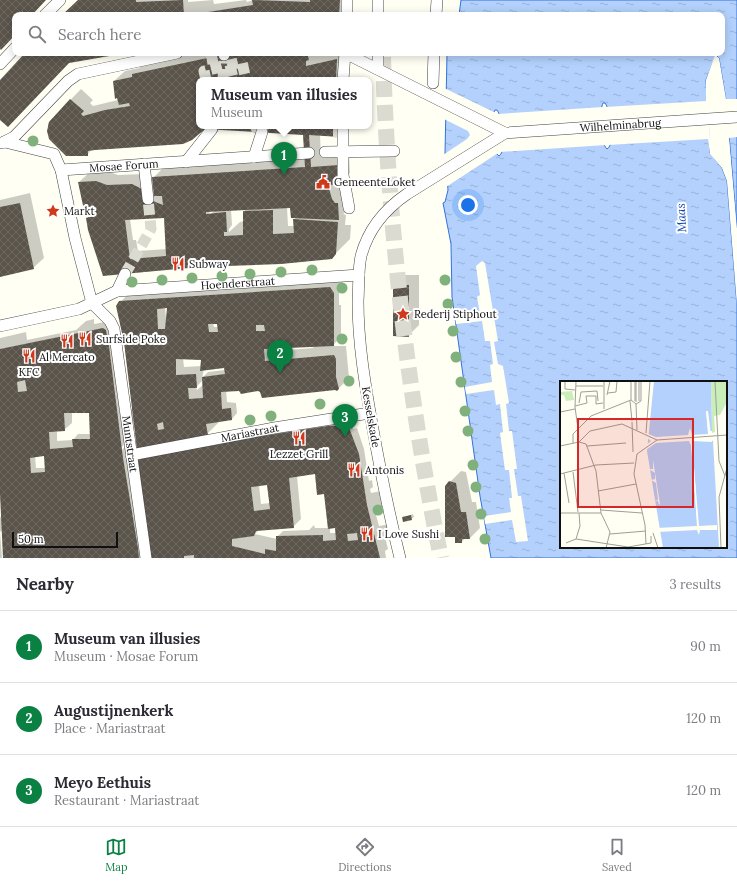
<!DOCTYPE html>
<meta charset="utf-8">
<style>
:root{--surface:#fff;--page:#f2f2f3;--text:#2b2b33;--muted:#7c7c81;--line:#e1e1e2;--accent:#0b8043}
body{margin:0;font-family:Lora,serif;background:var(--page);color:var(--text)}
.scale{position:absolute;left:12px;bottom:10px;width:106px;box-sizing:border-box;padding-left:4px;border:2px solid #101010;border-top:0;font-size:11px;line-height:14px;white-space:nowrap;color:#101010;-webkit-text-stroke:3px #fff;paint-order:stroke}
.you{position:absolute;left:468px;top:205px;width:14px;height:14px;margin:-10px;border:3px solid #fff;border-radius:50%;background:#1a73e8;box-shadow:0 0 0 6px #1a73e833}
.badge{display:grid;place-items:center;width:26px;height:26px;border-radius:50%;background:var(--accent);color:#fff;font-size:13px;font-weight:700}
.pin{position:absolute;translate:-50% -33px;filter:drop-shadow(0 1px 2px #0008)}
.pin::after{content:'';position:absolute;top:21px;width:14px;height:12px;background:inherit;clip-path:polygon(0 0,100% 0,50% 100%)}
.popup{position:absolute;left:196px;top:77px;width:176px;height:52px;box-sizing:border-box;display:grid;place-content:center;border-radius:8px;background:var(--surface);filter:drop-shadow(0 1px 3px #0005);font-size:13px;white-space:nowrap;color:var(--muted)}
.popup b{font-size:15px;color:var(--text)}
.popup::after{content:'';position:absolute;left:50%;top:100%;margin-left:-8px;border:8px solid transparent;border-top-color:var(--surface)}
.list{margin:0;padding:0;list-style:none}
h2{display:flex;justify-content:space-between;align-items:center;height:52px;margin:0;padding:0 16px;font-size:17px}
h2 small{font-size:13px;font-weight:400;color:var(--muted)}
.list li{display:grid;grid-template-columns:26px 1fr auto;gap:12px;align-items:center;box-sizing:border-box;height:72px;padding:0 16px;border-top:1px solid var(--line)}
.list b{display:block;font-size:15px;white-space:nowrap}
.list p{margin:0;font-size:13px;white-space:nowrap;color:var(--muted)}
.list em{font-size:13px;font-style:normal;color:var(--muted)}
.icon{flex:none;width:22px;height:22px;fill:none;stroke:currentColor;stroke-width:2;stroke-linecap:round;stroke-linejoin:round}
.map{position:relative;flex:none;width:737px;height:558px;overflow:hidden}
.search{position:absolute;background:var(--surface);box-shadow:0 2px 10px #0003;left:12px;right:12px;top:12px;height:44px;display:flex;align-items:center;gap:10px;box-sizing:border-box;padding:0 14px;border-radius:8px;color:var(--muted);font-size:15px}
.sheet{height:268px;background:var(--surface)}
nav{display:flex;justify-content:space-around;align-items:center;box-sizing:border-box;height:56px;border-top:1px solid var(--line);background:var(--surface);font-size:11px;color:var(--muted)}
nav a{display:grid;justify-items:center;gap:2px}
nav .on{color:var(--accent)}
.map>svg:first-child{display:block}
.water{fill:url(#water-ripples);stroke:#3373da;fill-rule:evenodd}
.pier{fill:#fffff4}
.shadow{fill:#0003;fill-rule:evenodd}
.building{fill:url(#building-cross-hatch);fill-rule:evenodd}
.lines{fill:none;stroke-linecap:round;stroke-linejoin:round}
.street-tunnel{stroke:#dbdbd2;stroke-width:11;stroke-dasharray:11 5.5;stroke-linecap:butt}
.secondary-tunnel{stroke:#dbdbd2;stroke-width:16;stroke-dasharray:16 8;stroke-linecap:butt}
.street-casing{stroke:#434343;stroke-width:12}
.street{stroke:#fff;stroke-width:11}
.tree{fill:#80b07c}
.labels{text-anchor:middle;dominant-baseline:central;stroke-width:4;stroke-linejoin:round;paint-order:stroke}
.street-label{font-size:11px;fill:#101010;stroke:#fff}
.poi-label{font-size:11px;fill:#101010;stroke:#fff;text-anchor:start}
.water-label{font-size:12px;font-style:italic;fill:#0c45af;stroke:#fff}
.inset-road{fill:none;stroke:#9f9f99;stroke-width:1}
.view{fill:#d62828;fill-opacity:0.15;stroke:#d62828;stroke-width:2}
.inset-edge{fill:none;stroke:#101010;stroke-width:2}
</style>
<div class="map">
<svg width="737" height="558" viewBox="0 0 737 558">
<defs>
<pattern id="water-ripples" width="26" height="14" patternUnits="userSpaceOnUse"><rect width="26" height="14" fill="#b3d1fc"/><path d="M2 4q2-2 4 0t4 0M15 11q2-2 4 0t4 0" fill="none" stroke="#99b2d7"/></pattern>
<pattern id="building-cross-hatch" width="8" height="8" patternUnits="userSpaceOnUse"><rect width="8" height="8" fill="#5a544b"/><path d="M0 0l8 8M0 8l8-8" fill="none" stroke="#6d6861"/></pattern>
</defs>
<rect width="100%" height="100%" fill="#fffff4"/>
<path class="water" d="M461 0H737V228L726 100 719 58 716 55 706 80 710 153 722 168 727 181 737 305V558H491L480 496 452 297 451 244 443 203 445 202 448 190 445 154 447 53H722V15H459ZM603 103H605C611 111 616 144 607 149 600 143 599 111 603 103ZM495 110H497C503 118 507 151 499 156L496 153 493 114ZM561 382H726V547H561Z"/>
<path class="pier" d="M715 55 719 58 726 99H737V137L729 138 737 230 735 228 724 100 721 79 716 58 708 80 710 139 712 153 723 167 729 181 737 280V305L727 181 722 168 710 154 708 139 608 145V113L605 107 706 101V80Z
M444 88 496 113 494 117 498 153 446 187 443 155 467 139 470 135 468 131 444 119Z
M603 107 606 145 500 152V119L497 114Z
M482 261 485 263 498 341 494 342 498 364 503 366 509 403 506 404 509 431H512L517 469H514L518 496H521L528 541 516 542 512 520 485 524 484 516 511 512 509 498H512L509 470H505L500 433 503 432 500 404 496 405 494 390 466 394 465 387 492 382 490 365 493 364 490 341H485L482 321 456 324 455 317 480 314 477 297 480 295 476 266Z"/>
<path class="shadow" d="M78 0H188V2L213 0 214 4 246 0 247 2 253 0H349L347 15H64Z
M193 53H316L317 56 330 53H347L345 80H199V126H349L339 136 320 135 321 157 349 155 350 173 340 183 349 209 343 214 346 215 345 225H351L350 239 331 258 103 275 90 217 79 182 90 172 106 171 118 175 143 174 154 180 153 178 164 167 305 158 304 134 204 128 92 149 87 155 50 138 48 126 49 122 81 89 93 100 90 103 93 106 118 100 114 81 125 71 139 68 143 63ZM291 206 296 217 294 220V226H288L287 207ZM246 209 244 212V221L240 222 229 232V229L232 225 231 210ZM211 211H214L207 218 206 216ZM168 216 167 249 138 251 136 240H133L130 219Z
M30 193 44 258 33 268 0 275V200Z
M405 275H419V325L409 335 394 336V286Z
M348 277 337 288H339V305H341V337L332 346H346L349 378 337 390H226L227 402 236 403 237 413 232 419 220 421 207 434 175 441 134 423 125 432 127 441 121 448V451L129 442 147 558H4L3 530 0 532 2 558H0V517H2L0 466V338L26 332 27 340 76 330 86 321 94 319V324L111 321 124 405 119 410 120 412 126 409H133L126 354 117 306 128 294 209 288V291L238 289 248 279 266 278V287ZM165 307H168L167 319H166ZM213 323H218V327H214ZM313 346V348L275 351V348ZM202 357 201 366 184 367 183 358ZM225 367V370L208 372 202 378 204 369ZM203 380V385L197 390 196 387ZM72 412H91V434H78L73 440 57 441V431L64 430 72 423ZM45 455 46 468H36L35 456Z
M333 413 335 424 350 423 353 429 357 428 364 449 369 481 372 480 373 487 370 489 371 493 381 491 385 505 376 515 379 526 390 524 392 530 385 537 388 549 385 551 386 558H151L137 460 145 452 254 434 263 424 272 423 274 430 317 424 327 414ZM316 473 325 493 329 528H315L314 525 309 530 283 531 277 537V539L255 534 259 530 293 527 301 519 297 476ZM270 484V503L261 504 259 485ZM336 527V533H330V528Z
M461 471 466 472 472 502H476L480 528 470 538H465L462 542H456L447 485Z
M413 514 414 517 411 519 403 518Z"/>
<path class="building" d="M0 0H46L32 15H23L22 10V15H15V35L1 50 0 49Z
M78 0H136V2L183 0 184 15H62Z
M252 0 310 2V0H340L339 15H189L253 5Z
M25 53H121V54L69 63 8 127 0 120V80Z
M231 53H307L309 60 306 61V66L337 59 336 80H199V126H340V137L309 135 311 167 339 165 340 184 328 185 332 199 335 203H338L339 220 291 218 290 208 206 212V214L226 212 227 232H224V236L243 235V211L273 210V234L294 233 293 219 338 222 336 254 332 259 281 264 197 267 103 276 88 230 86 218 89 217V214L85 215 78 182 96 181 107 185 132 184 144 190 148 199 163 205 162 196H154L152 177 305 167 303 135 205 129 192 140 183 144 95 150 88 151V156H66L49 139 47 131 49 122 70 99 84 111 81 114 83 116 105 110 130 106 129 103 119 105 117 98 115 99 113 81 132 77V74ZM164 218 166 256 130 259 125 220Z
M20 203 34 269 0 277V207Z
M393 285H409V337L393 336Z
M330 287 334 293V346L264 349 265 361 334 355 336 359V377L339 389 337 391 335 390 262 398 260 392 258 391 241 394 239 391 221 392 222 409 231 408 232 420 206 424 208 435 137 450 124 342 116 306 119 301ZM167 308 165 329H158L157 309ZM208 324H217L218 332H209ZM256 325H264L265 331H256ZM176 359 201 360 200 371 224 368 225 374 202 377 203 398 189 399 188 388H197L196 374 176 375ZM163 422 164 429 158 430 157 424Z
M103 328 106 330 109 346 123 458 138 548 139 558H3L0 494V349ZM25 380 27 391 18 392 17 382ZM64 413H89L90 439H72L73 447 50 449 49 432 65 431ZM44 456 45 472 31 473 30 458Z
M348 425 359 454 367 505 380 558H194V555L184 556V558H150L136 460 189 448 282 433 328 426ZM315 474 317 495 324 494 328 529 335 528 336 540 323 541V535L276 536V551L265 549V554L232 546V539L254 536 256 531 294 528 289 478ZM267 485 270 509 254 511 251 487ZM357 533 358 540 348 541 347 534Z
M449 481 456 483 461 512H466L470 539H462V543H455V537H445V486Z
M411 515 412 520 403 522 402 517Z"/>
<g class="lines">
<path class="street-tunnel" d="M211 53 214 69
M230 65 233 78
M206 80 204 71 242 62 246 80
M223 80 224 61
M256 126V128H263L262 132
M333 132H340
M125 274 151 229 148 199"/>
<path class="secondary-tunnel" d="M383 57C388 226 407 392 441 558"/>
<g class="street-casing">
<g id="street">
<path d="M347 0V11"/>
<path d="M378 0V15"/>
<path d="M45 15 60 0"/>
<path d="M436 15 437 0"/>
<path d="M224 53V55"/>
<path d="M345 53 505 133"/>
<path d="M0 64 15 48"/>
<path d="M378 69V53"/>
<path d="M343 80 345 53"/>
<path d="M433 83 434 53"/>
<path d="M343 126V175L349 208"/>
<path id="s1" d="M5 142 54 154 61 170 75 238 92 303 110 321 114 329 146 558"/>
<path d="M2 143 14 137 68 81 78 74 177 53"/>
<path d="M325 152 394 151"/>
<path d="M254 157 262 132"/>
<path d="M186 162 212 129"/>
<path d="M144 164 148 199"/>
<path id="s2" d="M61 170 309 153"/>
<path d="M117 291 125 274"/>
<path id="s3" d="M0 326 79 309 117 291 359 275"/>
<path id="s4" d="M131 455 274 428 370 413"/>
<path id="s5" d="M400 558C389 514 380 469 372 424 365 384 358 343 358 301 359 286 358 270 361 256 368 230 385 209 407 194L505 133 737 117"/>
</g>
</g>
<use href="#street" class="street"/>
</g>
<g class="tree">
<circle cx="33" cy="141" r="5.5"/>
<circle cx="312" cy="270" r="5.5"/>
<circle cx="281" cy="272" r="5.5"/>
<circle cx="250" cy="274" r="5.5"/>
<circle cx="222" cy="276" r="5.5"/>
<circle cx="192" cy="278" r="5.5"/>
<circle cx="162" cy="280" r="5.5"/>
<circle cx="445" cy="280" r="5.5"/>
<circle cx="132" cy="282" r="5.5"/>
<circle cx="342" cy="288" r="5.5"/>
<circle cx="448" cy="304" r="5.5"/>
<circle cx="453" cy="331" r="5.5"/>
<circle cx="342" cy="339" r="5.5"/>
<circle cx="456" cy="357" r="5.5"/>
<circle cx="349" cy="381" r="5.5"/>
<circle cx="461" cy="382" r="5.5"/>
<circle cx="320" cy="404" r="5.5"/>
<circle cx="465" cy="411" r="5.5"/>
<circle cx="271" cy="416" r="5.5"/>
<circle cx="250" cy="420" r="5.5"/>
<circle cx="468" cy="431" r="5.5"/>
<circle cx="473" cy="465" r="5.5"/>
<circle cx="476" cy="487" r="5.5"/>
<circle cx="378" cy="510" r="5.5"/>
<circle cx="481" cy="514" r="5.5"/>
<circle cx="485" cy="539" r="5.5"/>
</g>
<defs>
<g id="civic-bare" transform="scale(1.08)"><path d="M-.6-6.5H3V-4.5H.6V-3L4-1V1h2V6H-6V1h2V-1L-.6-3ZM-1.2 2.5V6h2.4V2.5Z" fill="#cf391a" stroke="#fff" stroke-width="2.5" paint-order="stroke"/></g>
<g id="sight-bare" transform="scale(1.08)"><path d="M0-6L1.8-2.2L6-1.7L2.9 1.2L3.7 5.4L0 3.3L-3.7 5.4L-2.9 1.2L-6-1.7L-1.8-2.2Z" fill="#cf391a" stroke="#fff" stroke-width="2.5" paint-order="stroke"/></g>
<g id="restaurant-bare" transform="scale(1.08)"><path d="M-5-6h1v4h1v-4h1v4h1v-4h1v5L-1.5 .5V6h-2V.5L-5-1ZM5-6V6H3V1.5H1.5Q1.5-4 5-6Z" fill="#cf391a" stroke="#fff" stroke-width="2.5" paint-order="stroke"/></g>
</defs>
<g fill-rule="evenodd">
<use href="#civic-bare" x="323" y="182"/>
<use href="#sight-bare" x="53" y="211"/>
<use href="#restaurant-bare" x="178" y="264"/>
<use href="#sight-bare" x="403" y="314"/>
<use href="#restaurant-bare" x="85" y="339"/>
<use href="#restaurant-bare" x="67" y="341"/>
<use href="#restaurant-bare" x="29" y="356"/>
<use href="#restaurant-bare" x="299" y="438"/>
<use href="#restaurant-bare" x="354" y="470"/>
<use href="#restaurant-bare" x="367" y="534"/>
</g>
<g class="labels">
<g class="street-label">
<text stroke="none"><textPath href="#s5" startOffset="616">Wilhelminabrug</textPath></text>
<text stroke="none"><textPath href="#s2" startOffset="63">Mosae Forum</textPath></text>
<text stroke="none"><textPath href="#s3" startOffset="244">Hoenderstraat</textPath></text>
<text transform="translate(371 417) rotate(80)">Kesselskade</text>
<text stroke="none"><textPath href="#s4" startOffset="121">Mariastraat</textPath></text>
<text stroke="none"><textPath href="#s1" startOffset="355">Muntstraat</textPath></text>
</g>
<g class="poi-label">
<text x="334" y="182">GemeenteLoket</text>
<text x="64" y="211">Markt</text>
<text x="189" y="264">Subway</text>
<text x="414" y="314">Rederij Stiphout</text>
<text x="96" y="339">Surfside Poke</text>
<text x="67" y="357" text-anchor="middle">Al Mercato</text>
<text x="29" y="372" text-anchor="middle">KFC</text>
<text x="299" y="454" text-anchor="middle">Lezzet Grill</text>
<text x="365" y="470">Antonis</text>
<text x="378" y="534">I Love Sushi</text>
</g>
<g class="water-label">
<text transform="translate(681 218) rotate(-93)">Maas</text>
</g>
</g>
<g transform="translate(560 381)">
<rect width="167" height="167" fill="#fffff4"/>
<path d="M151 0H167V21L160 34 154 35 155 51 152 52ZM12 10 14 19 6 20 4 14H0V11Z" fill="#c9eeb9"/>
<path d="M94 0H151L152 50H149L148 31 146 30 149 59 153 60 159 167H103L87 70ZM131 51 139 145 138 153 131 65Z" fill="#b3d1fc" fill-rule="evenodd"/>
<path d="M146 30H148L152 61 132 60 138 141 139 145 157 144V149H140L139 154 137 149 97 151 96 147 137 145 132 67 129 60 96 62 86 69V64L91 60 86 56V52L96 56 128 54 130 47 132 54 148 53ZM93 79 100 123 99 124 98 120 94 119H98L96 102 91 99 95 98V92L89 88H93Z" fill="#fffff4"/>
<path class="inset-road" d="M5 0V8L15 9M16 0 15 26 18 48M44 0V28M71 0V19L76 23M75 0V20M155 0 159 80 165 95M16 5H43M48 12 56 11 57 0M47 14 50 0M70 20 72 40M79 20V0M76 21V0M19 22 21 11 37 10 38 20M76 23 77 49M76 23 81 20V0M15 25 27 22 26 15H36V23L43 22M0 31 15 28M72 41 73 71M86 52 90 0M19 61 26 63 36 90 41 132 50 151 46 167M13 62V53L31 35 71 19M0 65 19 61 30 50 62 43 97 59M27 65 66 62M13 91 18 131M4 92 9 122M0 93 36 84 74 82M38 110 76 103M41 129 82 132M0 132H41M93 152 98 167M50 153 86 150M16 158 20 145 19 132M6 162 16 158 68 166 91 162V155M86 163 85 144 74 93 77 73 97 59 167 54M161 167 159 116 167 87"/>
<path class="view" d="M18 38H133V126H18Z"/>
<rect width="167" height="167" class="inset-edge"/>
</g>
</svg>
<div class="scale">50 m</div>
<div class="you"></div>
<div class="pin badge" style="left:284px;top:175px">1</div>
<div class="popup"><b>Museum van illusies</b>Museum</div>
<div class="pin badge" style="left:280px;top:373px">2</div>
<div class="pin badge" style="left:345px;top:437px">3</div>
<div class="search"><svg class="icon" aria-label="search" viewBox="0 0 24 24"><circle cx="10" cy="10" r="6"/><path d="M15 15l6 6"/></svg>Search here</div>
</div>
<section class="sheet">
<h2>Nearby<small>3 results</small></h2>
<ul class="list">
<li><span class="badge">1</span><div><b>Museum van illusies</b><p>Museum · Mosae Forum</p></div><em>90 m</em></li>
<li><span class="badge">2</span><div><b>Augustijnenkerk</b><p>Place · Mariastraat</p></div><em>120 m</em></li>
<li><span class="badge">3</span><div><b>Meyo Eethuis</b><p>Restaurant · Mariastraat</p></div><em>120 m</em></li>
</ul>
</section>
<nav>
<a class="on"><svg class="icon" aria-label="map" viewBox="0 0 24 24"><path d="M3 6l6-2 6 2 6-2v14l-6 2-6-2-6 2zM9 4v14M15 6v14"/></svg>Map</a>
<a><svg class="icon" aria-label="directions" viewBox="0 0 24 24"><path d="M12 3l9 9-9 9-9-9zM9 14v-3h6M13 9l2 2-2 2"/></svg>Directions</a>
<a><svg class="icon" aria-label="saved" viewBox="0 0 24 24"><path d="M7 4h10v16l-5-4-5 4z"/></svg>Saved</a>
</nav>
